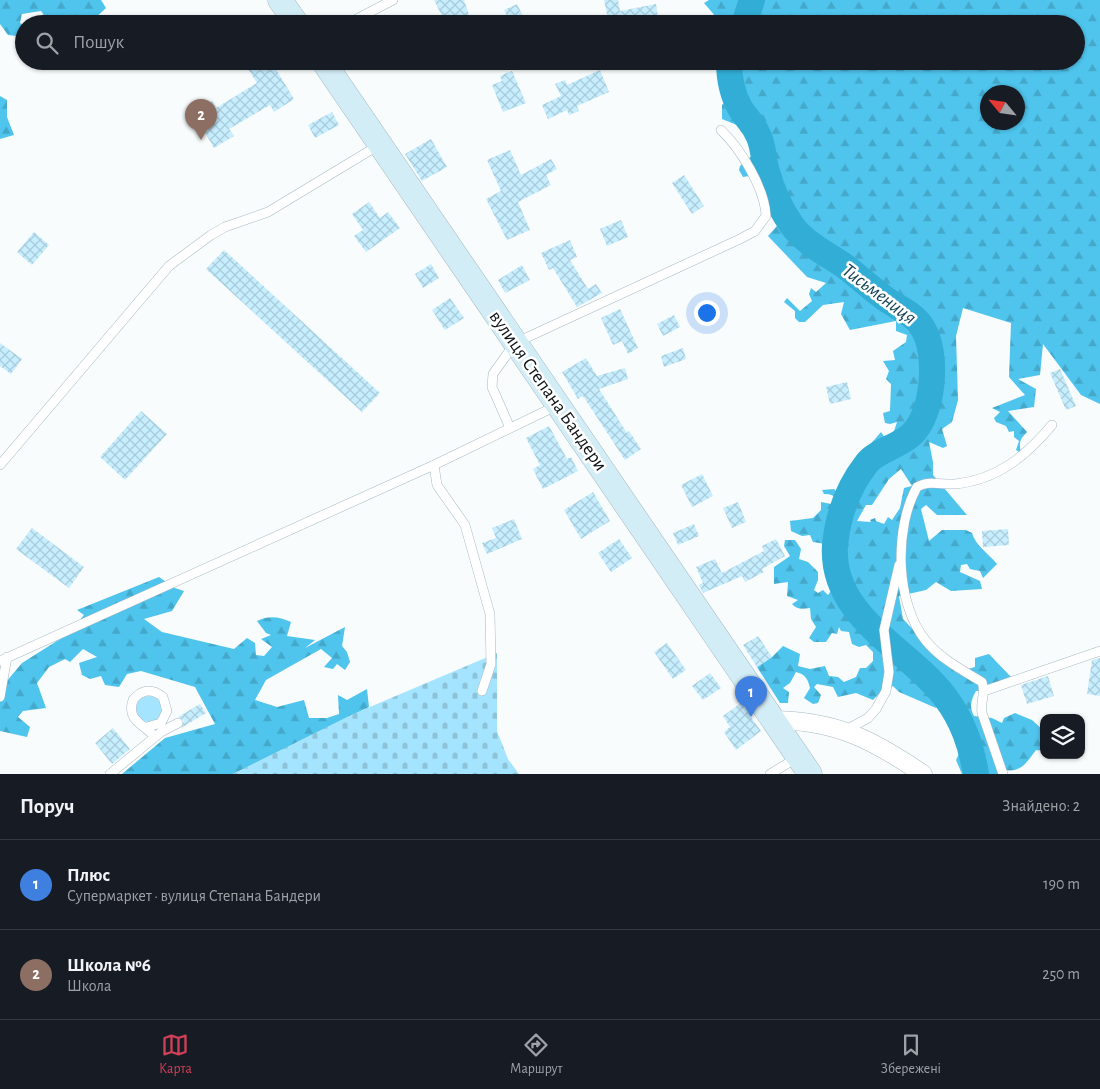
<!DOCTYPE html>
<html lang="uk">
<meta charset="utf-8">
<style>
:root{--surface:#171b24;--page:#20242c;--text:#f1f3f6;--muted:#9ea1a6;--line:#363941;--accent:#d04058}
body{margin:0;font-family:"Alegreya Sans",sans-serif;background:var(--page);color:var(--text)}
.controls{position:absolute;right:15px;bottom:15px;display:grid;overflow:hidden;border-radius:10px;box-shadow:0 1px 4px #0004}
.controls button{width:45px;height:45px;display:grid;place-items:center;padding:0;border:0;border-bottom:1px solid var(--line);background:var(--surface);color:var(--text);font:25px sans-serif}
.compass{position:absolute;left:980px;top:85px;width:45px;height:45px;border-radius:50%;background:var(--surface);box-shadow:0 1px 4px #0004;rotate:299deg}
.you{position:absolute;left:706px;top:312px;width:18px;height:18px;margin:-12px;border:4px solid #fff;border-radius:50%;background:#1a73e8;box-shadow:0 0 0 8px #1a73e833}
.badge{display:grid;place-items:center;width:32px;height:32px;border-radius:50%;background:var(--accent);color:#fff;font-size:16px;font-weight:700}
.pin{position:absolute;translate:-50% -41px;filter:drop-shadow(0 1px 2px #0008)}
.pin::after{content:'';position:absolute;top:26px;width:18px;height:15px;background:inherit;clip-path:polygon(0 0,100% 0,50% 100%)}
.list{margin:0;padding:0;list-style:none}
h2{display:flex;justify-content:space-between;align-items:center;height:65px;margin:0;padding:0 20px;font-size:21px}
h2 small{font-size:16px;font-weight:400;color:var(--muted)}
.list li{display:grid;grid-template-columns:32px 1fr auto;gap:15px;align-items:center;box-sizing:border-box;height:90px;padding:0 20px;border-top:1px solid var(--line)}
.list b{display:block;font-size:19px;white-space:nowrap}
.list p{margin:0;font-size:16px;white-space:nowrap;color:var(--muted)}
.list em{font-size:16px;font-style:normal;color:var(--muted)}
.icon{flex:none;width:28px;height:28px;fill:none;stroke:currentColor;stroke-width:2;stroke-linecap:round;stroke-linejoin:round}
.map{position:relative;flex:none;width:1100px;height:774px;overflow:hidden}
.search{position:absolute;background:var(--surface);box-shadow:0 1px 4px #0004;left:15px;right:15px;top:15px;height:55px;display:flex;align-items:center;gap:12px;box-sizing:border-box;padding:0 18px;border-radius:28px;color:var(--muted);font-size:19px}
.sheet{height:245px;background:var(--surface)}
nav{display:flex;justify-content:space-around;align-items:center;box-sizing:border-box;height:70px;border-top:1px solid var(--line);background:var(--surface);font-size:14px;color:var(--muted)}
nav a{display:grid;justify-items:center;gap:2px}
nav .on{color:var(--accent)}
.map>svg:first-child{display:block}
.grass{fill:#a5e4fe}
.forest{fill:url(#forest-firs);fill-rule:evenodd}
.cemetery{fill:url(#cemetery-stones)}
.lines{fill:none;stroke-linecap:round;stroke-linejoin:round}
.river{stroke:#32add5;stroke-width:26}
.building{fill:url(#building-cross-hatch)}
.lane-casing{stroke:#a7b9c1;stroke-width:10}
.street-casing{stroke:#a7b9c1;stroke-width:19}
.secondary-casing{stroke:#a7b9c1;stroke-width:25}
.lane{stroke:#fff;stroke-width:9}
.street{stroke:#fff;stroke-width:18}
.secondary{stroke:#d3edf7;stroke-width:24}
.labels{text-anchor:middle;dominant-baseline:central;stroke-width:5;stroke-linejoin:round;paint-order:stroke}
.street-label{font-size:19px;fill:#0d1316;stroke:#fff}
.water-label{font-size:20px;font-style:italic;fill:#134556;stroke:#fff}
</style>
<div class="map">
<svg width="1100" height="774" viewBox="0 0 1100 774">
<defs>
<pattern id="forest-firs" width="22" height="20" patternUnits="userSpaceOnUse" patternTransform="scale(1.25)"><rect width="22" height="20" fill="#4fc4ed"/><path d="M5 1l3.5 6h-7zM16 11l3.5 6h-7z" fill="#44a8ca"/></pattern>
<pattern id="cemetery-stones" width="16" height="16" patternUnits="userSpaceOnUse" patternTransform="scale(1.25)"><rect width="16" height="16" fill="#a5e4fe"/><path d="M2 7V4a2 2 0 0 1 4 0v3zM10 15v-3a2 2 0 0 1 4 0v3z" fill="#8dc3d9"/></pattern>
<pattern id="building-cross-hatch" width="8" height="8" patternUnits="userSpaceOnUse" patternTransform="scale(1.25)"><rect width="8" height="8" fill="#c6eeff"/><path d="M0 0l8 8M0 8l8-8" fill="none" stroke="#a9cbda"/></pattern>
</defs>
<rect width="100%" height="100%" fill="#f8fcfd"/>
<path class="grass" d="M136 709a13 13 0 1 1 26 0a13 13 0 1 1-26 0Z"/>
<path class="forest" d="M0 0H101L106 8 89 24H44L47 20 41 11 22 14 20 23 24 25V37L8 35 0 24Z
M709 0H1100V404L1081 395 1043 344 1040 375 1018 379 1036 389 1034 407 1008 411 1027 432C1019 440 1019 443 1021 453L1016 450 1019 441 1014 437V431L1009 432 1006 426 996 422 994 418 1000 412 992 408 1025 395 1009 377 1011 323 963 308 956 336 958 400 952 422 942 429 947 446 943 448 929 442 933 462V475L967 515H937L926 505 921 509 929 541 942 530H966L972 533C975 545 989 554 997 564L983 578 980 571 970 569 967 564 961 565 960 572 980 581 982 589 951 591 936 582 926 590 899 596 903 619 924 641 968 669 975 667V658L989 654 1011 677C998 679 992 692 976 691 971 700 969 706 974 716L992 718 1002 723 1004 718 1015 713 1032 720 1044 731V751L1036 750C1025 765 1020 774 1000 769V774H962L956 760 965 741 958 732V726L947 722 951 714 944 709 942 701 936 708 899 692 893 686 881 692 873 700 856 693 838 697 833 687 817 684 814 687 821 695 818 703 813 704 804 698 810 688C808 679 805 674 796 672L790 683 783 688 789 692 788 703H780L757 667 772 657 783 646 800 654 798 666 810 669 825 666 829 676 838 677 844 682 856 677 860 668H866L873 661V652L866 645 859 647 852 644 849 632 841 631 839 627 837 634 832 633 826 642H814L809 638 816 627 811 619 810 608C803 609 797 610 792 604L798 600 787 596 788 582 774 584V567L790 556 784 546 785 540H795L801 549 799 559 808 562 818 572V580L814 590 818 593 823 590 828 595 836 584C820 572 825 565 830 548L825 544 813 542 810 535 802 536 791 531 790 521 813 518 821 510V502L842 506C838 499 833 493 824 494L822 490 834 489 843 498 850 500 848 487 863 477 858 459 881 432 887 441 893 434 897 422 890 424 885 423 883 413 890 411 891 384 886 379 889 371 883 361 895 360 893 351 906 342 907 335 896 331V321L850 330 841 314 844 302 823 305 805 322H799L795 318V311L784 302 787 298 800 311 812 301 809 294 811 288 816 292 826 283 807 277 768 236 793 208C779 186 771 171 743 177L739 170 740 166 754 154 764 136 722 119V105L740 87 717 79 718 61H1076V24H704L716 17 704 3ZM988 92H1018V122H988ZM901 469 912 486 904 488 900 508 892 520 888 517 884 524 876 521 875 518 870 520 871 522 857 521 866 505H872L889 479ZM841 544 846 574V575H836V556Z
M0 96 7 100V117L14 135 0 139Z
M159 577 175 588 184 591 172 611 144 619 162 632 234 649 247 638 255 643 256 655 264 656 272 647 261 639 271 635 266 633 257 621C270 615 279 617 291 622L287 636 315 640 305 648 345 627 342 646 347 652 350 662 345 670 337 664 333 669 324 667 332 658 321 649 266 680 255 700 277 707 304 700 309 718H327L339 714 338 695 347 700 367 689 369 707 233 774H122L165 738 215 724 195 687 141 671 127 674 119 687 105 685 101 676 90 679 82 675 79 663 97 657 83 649 70 662 65 659 49 667 37 683 46 708 23 711 18 717 30 727 27 737 0 731V689L22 663 68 634 84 615 77 610Z"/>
<path class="cemetery" d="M497 653V731L508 759 519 774H233L351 715Z"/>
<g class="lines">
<path class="river" d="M744 24 752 0
M729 61C729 77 732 94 740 108 747 120 753 122 759 137 764 148 763 160 767 172 772 190 780 208 791 224 804 243 827 254 846 267 860 278 873 290 887 300 900 309 914 314 922 327 939 352 934 415 911 435 899 446 875 452 867 463 848 487 838 515 835 545 830 617 908 648 945 697 963 721 971 745 976 774"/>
</g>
<path class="building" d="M434 0H464L472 24H446Z
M604 0H618L620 11 656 4 659 24H609Z
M517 4 527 24H511L504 10Z
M243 61H271L294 99 274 112 270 105 229 129 234 136 214 148 193 112 212 101 216 108 257 83Z
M600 70 609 92 577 106 579 111 569 115 567 110 548 119 542 105 561 96 555 84 565 80 567 85Z
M512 71 526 103 503 112 492 85 502 81 500 76Z
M332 112 339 125 315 138 308 125Z
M431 139 447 167 422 181 405 154Z
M510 150 521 175 551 159 557 169 546 175 551 185 518 202 530 230 507 240 486 199 501 191 487 160Z
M684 175 704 206 692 214 672 183Z
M369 202 380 218 388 212 400 228 366 252 354 236 363 230 352 214Z
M621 220 628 237 607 246 600 229Z
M34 232 49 245 32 265 17 252Z
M570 240 577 257 570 260 588 289 596 284 602 293 577 307 553 268 549 270 541 253Z
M224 250 380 393 362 412 206 269Z
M431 264 439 278 423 288 415 274Z
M522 265 530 280 505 293 498 280Z
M450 298 464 318 445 330 432 310Z
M620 309 638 348 628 354 622 341 613 345 601 318Z
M674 315 680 327 663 336 657 324Z
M0 343 22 359 11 374 0 366Z
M683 348 686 359 664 367 661 356Z
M586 358 597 376 625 368 628 379 599 389 627 433 629 431 641 449 625 460 583 396 578 399 562 372Z
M1060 369 1076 406 1066 410 1050 373Z
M847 382 851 399 830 404 826 387Z
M141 411 167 434 125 480 100 457Z
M549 426 567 459 571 457 578 471 543 489 533 469 540 465 526 438Z
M702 474 713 496 692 507 681 485Z
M593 492 610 521 581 539 564 510Z
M738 502 746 522 732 528 723 508Z
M514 519 522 539 487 554 482 543 496 538 492 528Z
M694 524 699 536 678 545 673 533Z
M32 528 84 567 69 588 16 549Z
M1008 529 1009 545 983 547 982 531Z
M619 539 632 558 611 572 598 553Z
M776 539 785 556 762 569 764 572 745 582 742 576 703 593 699 585 703 583 696 567 715 559 722 573 764 551 762 546Z
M758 636 772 657 757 667 743 645Z
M667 643 686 670 673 679 654 652Z
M1100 658V696L1087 694 1092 660Z
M710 673 721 688 703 700 692 686Z
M1048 676 1054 696 1027 704 1021 685Z
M741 703 761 731 736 750 724 732 730 727 723 716Z
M200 704 206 713 181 728 184 721 178 717Z
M113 728 130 749 112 764 95 743Z"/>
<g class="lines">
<g class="lane-casing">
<path id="lane" d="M347 24 393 0
M510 428 492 387 493 374 515 343 740 239 755 231 766 216C765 189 741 149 721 130
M0 465 169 266 211 235 225 227 268 212 379 145
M434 465 437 485 465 525 490 614 491 664 482 691
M0 661 434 465 558 405
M984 691 1100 651
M0 697 7 657
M147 727 161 723 167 711 163 697C152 688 142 689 133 700 126 721 144 724 155 737
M846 730 868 718 876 709 886 691 889 672 884 630 899 565
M110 774 161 732 178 723
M770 774 798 757
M1003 774 982 713C980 703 986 692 982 682 962 670 941 659 926 641 895 603 894 528 917 487 929 480 942 485 955 484 997 480 1026 456 1052 425"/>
</g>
<g class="street-casing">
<path id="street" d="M775 720C837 721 873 740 923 774"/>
</g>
<g class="secondary-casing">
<path id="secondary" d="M280 0 297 24
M323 61 810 774"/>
</g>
<use href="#lane" class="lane"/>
<use href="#street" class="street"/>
<use href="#secondary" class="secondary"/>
</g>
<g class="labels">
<g class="street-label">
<text transform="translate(548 391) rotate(55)">вулиця Степана Бандери</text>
</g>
<g class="water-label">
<text transform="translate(879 294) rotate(37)">Тисьмениця</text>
</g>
</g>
</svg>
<div class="controls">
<button><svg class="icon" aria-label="layers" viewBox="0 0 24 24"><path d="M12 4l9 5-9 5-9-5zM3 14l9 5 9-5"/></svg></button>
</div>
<svg class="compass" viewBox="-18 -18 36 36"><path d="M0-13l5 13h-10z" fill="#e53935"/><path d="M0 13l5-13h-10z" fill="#9ea1a6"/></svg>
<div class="you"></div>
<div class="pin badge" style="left:751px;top:717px;background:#3f7fe0">1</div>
<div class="pin badge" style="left:201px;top:140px;background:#8d6e63">2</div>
<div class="search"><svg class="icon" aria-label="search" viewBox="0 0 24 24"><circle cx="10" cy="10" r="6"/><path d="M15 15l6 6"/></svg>Пошук</div>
</div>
<section class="sheet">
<h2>Поруч<small>Знайдено: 2</small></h2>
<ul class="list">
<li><span class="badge" style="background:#3f7fe0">1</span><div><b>Плюс</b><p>Супермаркет · вулиця Степана Бандери</p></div><em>190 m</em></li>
<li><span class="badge" style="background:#8d6e63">2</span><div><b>Школа №6</b><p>Школа</p></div><em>250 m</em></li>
</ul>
</section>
<nav>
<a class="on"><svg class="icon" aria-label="map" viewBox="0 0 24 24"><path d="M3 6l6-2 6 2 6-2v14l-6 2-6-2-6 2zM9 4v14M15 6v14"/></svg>Карта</a>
<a><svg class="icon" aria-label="directions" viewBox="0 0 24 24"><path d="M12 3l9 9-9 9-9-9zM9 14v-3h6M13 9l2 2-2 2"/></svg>Маршрут</a>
<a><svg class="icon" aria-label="saved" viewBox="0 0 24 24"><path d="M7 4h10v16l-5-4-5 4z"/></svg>Збережені</a>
</nav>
